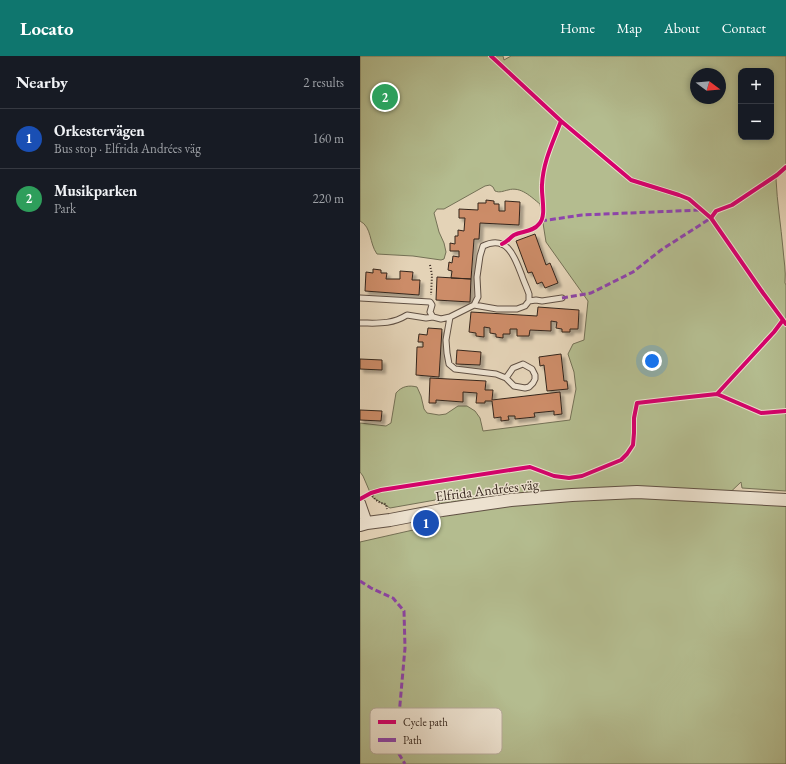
<!DOCTYPE html>
<meta charset="utf-8">
<style>
:root{--surface:#171b24;--page:#20242c;--text:#f1f3f6;--muted:#9ea1a6;--line:#363941;--accent:#0f766e}
body{margin:0;font-family:"EB Garamond",serif;background:var(--page);color:var(--text)}
.controls{position:absolute;right:12px;top:12px;display:grid;overflow:hidden;border-radius:8px;box-shadow:0 2px 6px #0003}
.controls button{width:36px;height:36px;display:grid;place-items:center;padding:0;border:0;border-bottom:1px solid var(--line);background:var(--surface);color:var(--text);font:20px sans-serif}
.compass{position:absolute;left:330px;top:12px;width:36px;height:36px;border-radius:50%;background:var(--surface);box-shadow:0 2px 6px #0003;rotate:106deg}
.you{position:absolute;left:292px;top:305px;width:14px;height:14px;margin:-10px;border:3px solid #fff;border-radius:50%;background:#1a73e8;box-shadow:0 0 0 6px #1a73e833}
.badge{display:grid;place-items:center;width:26px;height:26px;border-radius:50%;background:var(--accent);color:#fff;font-size:13px;font-weight:700}
.pin{position:absolute;translate:-50% -50%;border:2px solid #fff;box-shadow:0 1px 4px #0006}
.list{margin:0;padding:0;list-style:none}
h2{display:flex;justify-content:space-between;align-items:center;height:52px;margin:0;padding:0 16px;font-size:17px}
h2 small{font-size:13px;font-weight:400;color:var(--muted)}
.list li{display:grid;grid-template-columns:26px 1fr auto;gap:12px;align-items:center;box-sizing:border-box;height:60px;padding:0 16px;border-top:1px solid var(--line)}
.list b{display:block;font-size:15px;white-space:nowrap}
.list p{margin:0;font-size:13px;white-space:nowrap;color:var(--muted)}
.list em{font-size:13px;font-style:normal;color:var(--muted)}
.map{position:relative;flex:none;width:426px;height:708px;overflow:hidden}
header{display:flex;align-items:center;gap:24px;box-sizing:border-box;height:56px;padding:0 20px;background:var(--accent);color:#fff}
header strong{font-size:19px}
nav{display:flex;gap:22px;margin-inline-start:auto;font-size:14px}
main{display:flex}
aside{flex:1;background:var(--surface)}
.map>svg:first-child{display:block}
.green{fill:#b4bc8f;stroke:#747156;fill-rule:evenodd}
.building{fill:#cc8c67;stroke:#35261d;filter:url(#shadow)}
.lines{fill:none;stroke-linecap:round;stroke-linejoin:round}
.service-casing{stroke:#615144;stroke-width:7}
.minor-casing{stroke:#615144;stroke-width:12}
.tertiary-casing{stroke:#615144;stroke-width:14}
.path{stroke:#35261d;stroke-width:2;stroke-dasharray:1 2;stroke-linecap:butt}
.service{stroke:#ede2d0;stroke-width:5}
.minor{stroke:#ede2d0;stroke-width:10}
.tertiary{stroke:#ede2d0;stroke-width:12}
.quiet{stroke:#8e44ad;stroke-width:3;stroke-dasharray:6 3;stroke-linecap:butt}
.cycleway-casing{stroke:#ede2d0;stroke-width:6}
.cycleway{stroke:#d6006c;stroke-width:4}
.labels{text-anchor:middle;dominant-baseline:central;stroke-width:3;stroke-linejoin:round;paint-order:stroke}
.street-label{font-size:14px;fill:#35261d;stroke:#ede2d0}
.key{fill:#ede2d0;stroke:#b6aa9a;stroke-width:1}
.key-label{font-size:11px;fill:#35261d}
</style>
<header>
<strong>Locato</strong>
<nav><a>Home</a><a>Map</a><a>About</a><a>Contact</a></nav>
</header>
<main>
<aside>
<h2>Nearby<small>2 results</small></h2>
<ul class="list">
<li><span class="badge" style="background:#1a4fb4">1</span><div><b>Orkestervägen</b><p>Bus stop · Elfrida Andrées väg</p></div><em>160 m</em></li>
<li><span class="badge" style="background:#2e9e5b">2</span><div><b>Musikparken</b><p>Park</p></div><em>220 m</em></li>
</ul>
</aside>
<div class="map">
<svg width="426" height="708" viewBox="0 0 426 708">
<defs>
<filter id="shadow"><feDropShadow dx="3.5" dy="3.5" stdDeviation="1" flood-color="#0004"/></filter>
</defs>
<rect width="100%" height="100%" fill="#e4d3b7"/>
<filter id="stains"><feTurbulence type="fractalNoise" baseFrequency=".005" numOctaves="4"/><feColorMatrix values="0 0 0 0 .2 0 0 0 0 .09 0 0 0 0 .02 0 0 0 .5 -.17"/></filter>
<radialGradient id="worn" r=".72"><stop offset=".6" stop-color="#630" stop-opacity="0"/><stop offset="1" stop-color="#630" stop-opacity=".3"/></radialGradient>
<path class="green" d="M0 0H143L144 4 151 0H426V109L416 123C417 146 421 170 423 193 424 206 426 214 425 227L426 229V435L382 432 381 426 360 446 426 450V708H0V486L53 474 65 478 81 443 30 452 12 441 3 420 0 416V367L26 370 31 367 36 337C42 330 49 329 57 331L61 340 64 353 67 357 79 359 86 358 98 350H107L115 355 120 362 123 375 210 364 216 333 214 316 208 298 213 288 224 284 228 245 186 186 180 148C171 141 161 130 148 134 143 135 140 137 135 135L133 131 130 129 125 130 84 153H77L74 157 79 176 84 187 86 196 84 203 81 204 53 200 17 198C9 187 12 171 0 165ZM381 15H411V81H381ZM336 18H360V42H336Z"/>
<path class="building" d="M126 144 134 145V148H139V155H145V145L160 146 159 169 120 167 119 183H114L111 223 91 222 92 215 88 214 89 206 92 207 93 200 99 201V195H90V187L95 188V180H98V174L104 175 105 162H99V153L118 154V147H126Z
M175 178 186 209 190 207 198 227 185 232 182 226 177 228 172 216 168 217 156 185Z
M13 213 21 214V217H27L26 223H40V215L53 216 52 224H60L59 239 5 235 6 216 13 217Z
M77 221 111 223 110 246 76 244Z
M178 251 219 254 218 273H210V276H202V273L196 272 197 266 191 265V275L170 274 169 280H157V273H150V278H143V282L136 281V278L130 277V272L124 271V281L116 280V277L109 276 111 256 177 260Z
M68 272 82 273 79 321 56 319 57 291H63V286H58L59 278 67 279Z
M97 294 121 296 120 309 96 308Z
M201 298 204 325H207L208 333 187 335 184 309 180 310 179 301Z
M0 303 22 304V314L0 313Z
M70 322 126 325 125 334H133L132 344 200 336 202 358 194 359V355L174 357 175 361 155 363V360H148L149 364 141 365V361L134 362 132 345H125V347H116L117 337 103 336V346L76 344V347H69Z
M0 354 22 355 21 365 0 364Z"/>
<g class="lines">
<g class="service-casing">
<path id="service" d="M0 242 70 246 72 249 70 256 73 261 81 263 90 261 114 249 118 241 117 221 120 200 123 190C148 178 155 202 162 220 164 226 167 232 169 238V245
M114 249 137 253H157L165 250 169 245 176 244 182 245 202 242
M90 261 86 284 87 297 89 308 95 313 136 318 146 322 154 330 165 332 169 331 173 327 175 323V319L172 313 163 308 153 312 146 322
M0 267C17 267 31 269 47 259L66 262 73 261"/>
</g>
<g class="minor-casing">
<path id="minor" d="M0 447 7 467"/>
</g>
<g class="tertiary-casing">
<path id="tertiary" d="M0 469 7 467 30 464 82 454 151 444 212 439 277 436 426 444"/>
</g>
<path class="path" d="M70 209 72 219 71 239
M11 437C15 444 18 447 26 448L27 453"/>
<use href="#service" class="service"/>
<use href="#minor" class="minor"/>
<use href="#tertiary" class="tertiary"/>
<path class="quiet" d="M181 165 222 159 342 154
M202 242 231 237 273 216 301 194 351 162 353 159
M0 525 11 532 33 542 44 555 45 592 36 693 45 708"/>
<g class="cycleway-casing">
<path id="cycleway" d="M131 0 201 65 271 124 319 139 329 143 351 162 403 237 426 268
M351 162 356 155 372 149 417 119 426 111
M142 188C149 185 149 182 154 179 162 175 173 176 179 168 187 160 181 140 182 129 183 106 193 86 201 65
M357 338 414 276 423 264
M0 443 11 437 21 434 170 411 194 420 209 422 222 420 261 404 267 398 273 389 274 377V362L277 347 320 342 357 338 401 357 426 355"/>
</g>
<use href="#cycleway" class="cycleway"/>
</g>
<g class="labels">
<g class="street-label">
<text transform="translate(127 434) rotate(-7)">Elfrida Andrées väg</text>
</g>
</g>
<rect x="10" y="652" width="132" height="46" rx="6" class="key"/>
<rect x="18" y="664" width="18" height="4" fill="#d6006c"/>
<rect x="18" y="682" width="18" height="4" fill="#8e44ad"/>
<g class="key-label">
<text x="43" y="670">Cycle path</text>
<text x="43" y="688">Path</text>
</g>
<rect width="100%" height="100%" filter="url(#stains)"/>
<rect width="100%" height="100%" fill="url(#worn)"/>
</svg>
<div class="controls">
<button>+</button>
<button>−</button>
</div>
<svg class="compass" viewBox="-18 -18 36 36"><path d="M0-13l5 13h-10z" fill="#e53935"/><path d="M0 13l5-13h-10z" fill="#9ea1a6"/></svg>
<div class="you"></div>
<div class="pin badge" style="left:66px;top:467px;background:#1a4fb4">1</div>
<div class="pin badge" style="left:25px;top:41px;background:#2e9e5b">2</div>
</div>
</main>
